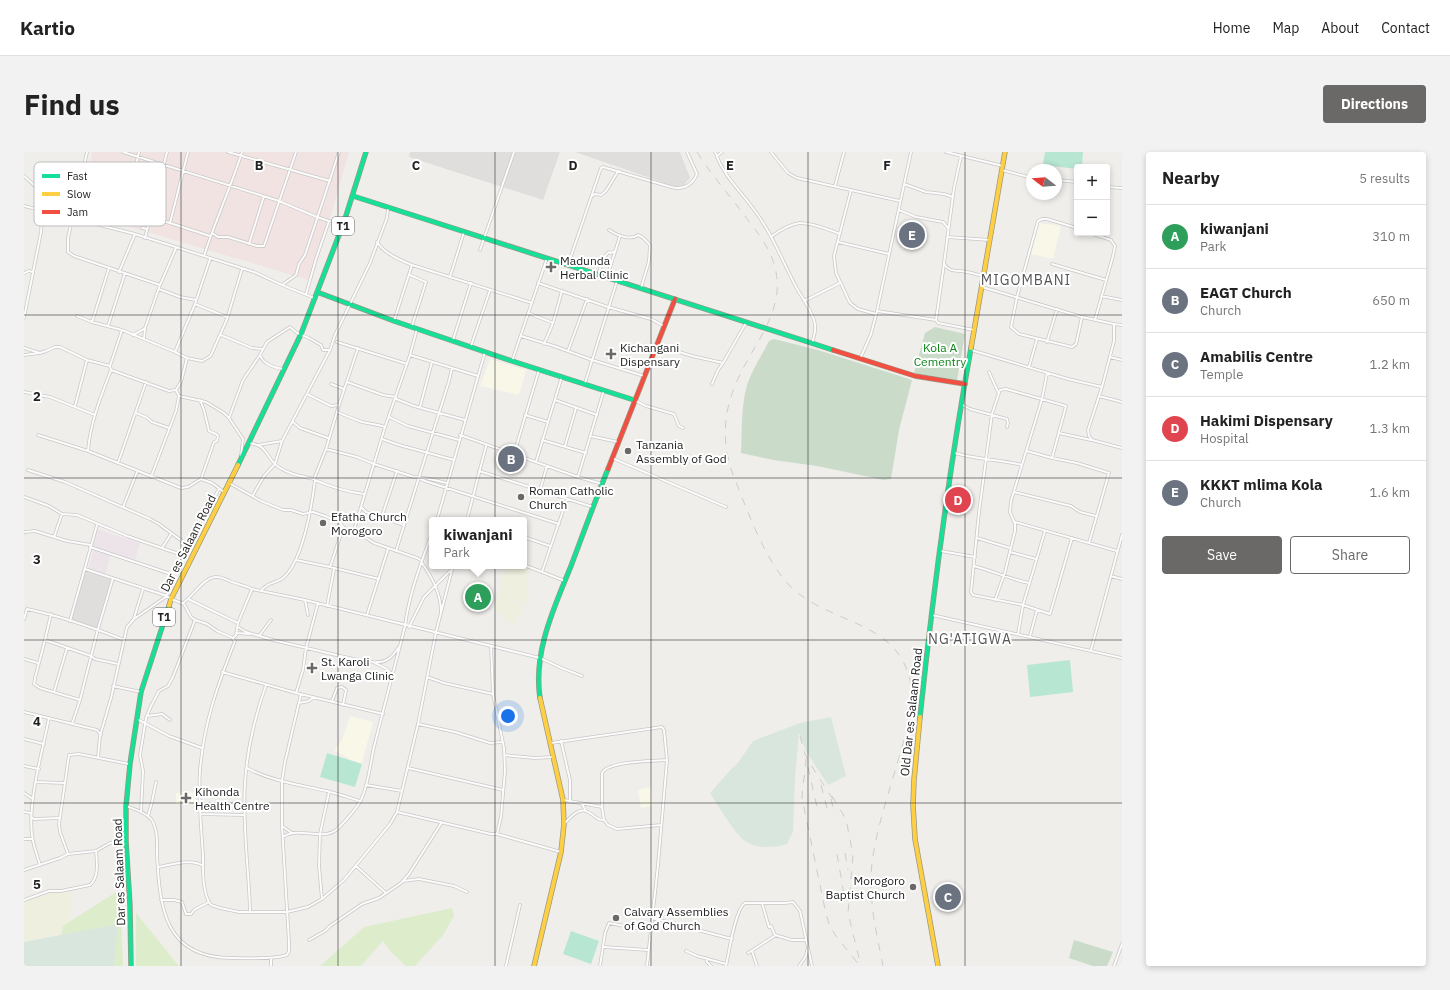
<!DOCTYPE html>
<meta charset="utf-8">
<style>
:root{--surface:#fff;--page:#f2f2f2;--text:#222;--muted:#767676;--line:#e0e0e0;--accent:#6a6968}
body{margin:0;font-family:"IBM Plex Sans",sans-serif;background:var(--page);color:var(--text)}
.controls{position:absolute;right:12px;top:12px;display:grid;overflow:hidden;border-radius:4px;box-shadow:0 2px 6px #0003}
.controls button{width:36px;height:36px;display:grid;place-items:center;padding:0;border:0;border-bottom:1px solid var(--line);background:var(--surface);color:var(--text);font:20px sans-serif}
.compass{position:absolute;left:1002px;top:12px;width:36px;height:36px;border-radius:50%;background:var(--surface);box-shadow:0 2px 6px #0003;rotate:287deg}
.you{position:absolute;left:484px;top:564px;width:14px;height:14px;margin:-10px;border:3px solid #fff;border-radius:50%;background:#1a73e8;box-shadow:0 0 0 6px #1a73e833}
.badge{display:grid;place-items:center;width:26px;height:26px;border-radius:50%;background:var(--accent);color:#fff;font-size:13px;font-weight:700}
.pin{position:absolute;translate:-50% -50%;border:2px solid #fff;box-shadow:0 1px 4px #0006}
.popup{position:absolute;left:405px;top:365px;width:98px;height:52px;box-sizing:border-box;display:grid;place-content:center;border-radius:4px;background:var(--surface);filter:drop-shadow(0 1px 3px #0005);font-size:13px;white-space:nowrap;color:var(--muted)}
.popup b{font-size:15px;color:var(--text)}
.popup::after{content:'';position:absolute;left:50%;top:100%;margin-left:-8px;border:8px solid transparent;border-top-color:var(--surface)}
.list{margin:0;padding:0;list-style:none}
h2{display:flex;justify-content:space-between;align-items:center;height:52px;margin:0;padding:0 16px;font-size:17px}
h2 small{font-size:13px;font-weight:400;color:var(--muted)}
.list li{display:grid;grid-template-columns:26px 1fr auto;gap:12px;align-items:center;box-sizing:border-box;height:64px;padding:0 16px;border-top:1px solid var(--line)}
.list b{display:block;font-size:15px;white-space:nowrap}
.list p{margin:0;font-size:13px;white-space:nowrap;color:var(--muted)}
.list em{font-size:13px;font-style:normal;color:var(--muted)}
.actions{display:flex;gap:8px;padding:12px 16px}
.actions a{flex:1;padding:9px 0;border:1px solid var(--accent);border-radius:4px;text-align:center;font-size:14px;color:var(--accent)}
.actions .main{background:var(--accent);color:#fff}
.map{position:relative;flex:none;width:1098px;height:814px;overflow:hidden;border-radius:4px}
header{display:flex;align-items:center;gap:24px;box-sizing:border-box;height:56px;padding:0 20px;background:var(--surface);border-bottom:1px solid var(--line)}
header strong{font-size:19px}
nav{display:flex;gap:22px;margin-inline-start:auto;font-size:14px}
.intro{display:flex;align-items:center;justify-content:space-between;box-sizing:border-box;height:96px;padding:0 24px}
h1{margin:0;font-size:28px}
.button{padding:10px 18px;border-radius:4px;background:var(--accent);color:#fff;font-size:14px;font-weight:700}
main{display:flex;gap:24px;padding:0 24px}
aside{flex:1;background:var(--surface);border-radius:4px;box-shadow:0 2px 6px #0003}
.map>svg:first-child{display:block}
.residential{fill:#dfdedc}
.commercial{fill:#f1e3e1}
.industrial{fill:#ede4e9}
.education{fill:#f8f7e8}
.farmland{fill:#efefdf}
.grass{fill:#ddeccb}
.wetland{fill:#d9e6de}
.cemetery{fill:#cadbca}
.pitch{fill:#b7e6d2}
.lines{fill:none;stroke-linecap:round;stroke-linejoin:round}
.street-casing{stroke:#c9c8c7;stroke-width:3.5}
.fast-casing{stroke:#999a82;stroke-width:5.5}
.slow-casing{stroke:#999a82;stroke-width:5.5}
.jam-casing{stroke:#999a82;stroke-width:5.5}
.street{stroke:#fdfcfc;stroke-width:2}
.fast{stroke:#16e098;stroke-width:4}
.slow{stroke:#ffcf43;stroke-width:4}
.jam{stroke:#f24e42;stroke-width:4}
.rail{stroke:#ccc;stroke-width:1;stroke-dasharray:8 8;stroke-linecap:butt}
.grid{fill:none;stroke:#222;stroke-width:1;stroke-opacity:0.55}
.poi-dot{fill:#6a6968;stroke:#fff;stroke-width:1.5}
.labels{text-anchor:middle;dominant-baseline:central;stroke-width:4;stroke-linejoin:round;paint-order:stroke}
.shield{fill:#fff;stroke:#646464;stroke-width:1}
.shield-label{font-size:11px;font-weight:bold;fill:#222}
.poi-label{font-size:12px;fill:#222;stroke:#fff;text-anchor:start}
.park-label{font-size:12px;fill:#0c8416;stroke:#fff}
.street-label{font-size:12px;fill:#222;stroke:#fff}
.quarter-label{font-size:14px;letter-spacing:1px;fill:#555;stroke:#fff}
.key{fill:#fff;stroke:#bdbdbd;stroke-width:1}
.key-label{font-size:11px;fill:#222}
.grid-label{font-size:13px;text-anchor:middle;font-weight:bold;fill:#222;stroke:#fff;stroke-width:4;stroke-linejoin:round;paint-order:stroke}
</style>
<header>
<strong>Kartio</strong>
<nav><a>Home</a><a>Map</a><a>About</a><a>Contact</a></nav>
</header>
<div class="intro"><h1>Find us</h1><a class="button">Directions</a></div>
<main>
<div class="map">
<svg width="1098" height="814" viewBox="0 0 1098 814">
<rect width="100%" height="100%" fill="#f0eeeb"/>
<path class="residential" d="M386 0H536L519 48 385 5Z
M551 0H656L666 26 660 33 655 36Z
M61 419 87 427 73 479 47 470Z"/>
<path class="commercial" d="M68 0H325L288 129 56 60Z"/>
<path class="industrial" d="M73 377 116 391 111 408 68 395Z
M70 397 87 402 81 424 63 419Z"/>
<path class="education" d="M1015 71 1037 74 1029 107 1007 102Z
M466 207 502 218 495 243 456 234Z
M326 564 349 570 337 614 310 598 318 588Z
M627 635 629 654 617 656 614 638Z
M172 640V652H152V641Z"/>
<path class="farmland" d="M481 414H500L505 416 503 430 505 447 501 453 497 450H493L476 443 500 454 491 474 470 459 475 443Z
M42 737 47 741 44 814H0V749L28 740H37Z"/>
<path class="grass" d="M92 740 97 763 99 814H31L39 774Z
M428 756 430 764 419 783 391 814H382L367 800 359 789 337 814H296L340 775Z
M112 761 155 814H112Z"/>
<path class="wetland" d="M807 565 822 624 804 633 782 599 775 581 771 626 769 680 763 692C751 696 732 697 721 689 711 682 693 652 686 641L709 615 713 612 729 589 776 571Z
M94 772 90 814H0V790Z"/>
<path class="cemetery" d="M911 175 941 182 933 228 890 221 901 181Z
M750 187 794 198 888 228 875 278 867 327 860 328 793 314 749 308 717 301C718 279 717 255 723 233 728 218 738 203 745 189Z
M1050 788 1089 800 1083 814H1069L1045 806Z"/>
<path class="pitch" d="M1021 0H1059L1058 15H1053V17L1019 13Z
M1046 508 1049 540 1006 545 1003 513Z
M303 601 338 612 331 635 296 625Z
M547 779 575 789 567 812 539 802Z"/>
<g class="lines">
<g class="street-casing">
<path id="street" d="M63 0 44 86V100L50 104 136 133
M99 0 255 49 293 65 305 69 320 70
M115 0 102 54 103 56 118 63 146 71 186 84
M204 0 306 29
M691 0C699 23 714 36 728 55 747 79 758 108 772 135 778 146 790 161 791 173 792 179 790 185 788 191
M747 0 764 21 773 26 876 49
M922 0 979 14
M693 4 698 0
M937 4 930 36 920 111C924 121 935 118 943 120 949 121 954 123 959 124
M978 18 1008 26
M0 24C8 31 16 38 20 47L17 80 0 166
M1032 28 1053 30
M880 32 902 40 920 42 929 45
M811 34 820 0
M1083 35 1098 36
M827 38 810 104 812 121 826 151 834 157 852 162
M568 44 571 42 577 43 582 39 593 21 595 19
M0 54 111 82 230 120 258 133 290 146
M51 55 78 64
M875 58 892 65 919 70 924 76
M146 71 164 0
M118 76 123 77
M1053 76 1023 67H1018L1014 69 993 145 987 175 995 182 1048 195 1052 192 1058 165
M585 78C592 83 606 89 614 83 620 85 622 89 626 93L625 109 617 136
M188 81 194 85H204L233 94H240L272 0
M1066 81 1087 88 1091 94 1089 104 1071 168
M748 84C755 79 767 72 776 71 788 71 806 78 816 82
M923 85 966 88
M121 86 143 0
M353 90C361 102 376 108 388 113L508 151
M814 90 865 102
M225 92 240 44
M456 98 490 0
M180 104C191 69 207 35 218 0
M1028 112 1082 128
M544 113 577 16 579 15 647 35C659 38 668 33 673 22L663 0
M95 120 111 82
M0 121 5 119 9 120
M574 122 581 104 585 100 587 101 591 99
M386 123 402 130 388 174
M426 125 440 80
M583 125 596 84
M514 131 584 155 627 167 640 174
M258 133 272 123 275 112 281 103 315 0
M958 135 1058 165 1090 172V189L1078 235 1064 278 1065 284 1068 288 1098 296
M135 137 156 145 172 148
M282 142 292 107 305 69
M1077 144 1098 148
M780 149 816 131
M171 152 203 165
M853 159 912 168 914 171 950 178
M504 161 529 171 538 139
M53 164 68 170 98 178 151 200 163 206 178 209 185 205 187 203 203 167 218 117
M912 168 920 112
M370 169 388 113
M68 170 85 116
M1090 172 1098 173
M84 174 101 121
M109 183 120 177
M197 183 228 196 239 197
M497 184 530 194 568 208 620 224
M120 187 121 176 136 133 152 96
M429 188 447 131
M313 190 383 212
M1023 190 1033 157
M520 192 529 171
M633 193 668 204 699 211 722 171
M447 194 466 138
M0 196 16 201 22 199 31 195H36L63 208 86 214 87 218 145 239 152 238 155 244 182 250 200 261 205 266 219 287 217 304
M947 198 1044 227 1078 235
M544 199 563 147
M151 200 171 152 186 107
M0 203 15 201
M386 203 454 224
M1086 205 1098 208
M836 207 847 182 853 159 887 0
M488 209 523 106
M86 214 98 178
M1005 215 1013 187
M259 217C250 216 239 212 236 203L243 190 266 175 273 181 285 186 297 193 299 198H306L311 183 346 111 363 66 364 56
M87 218C77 244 66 271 64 299L157 336 164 335 177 327 188 331 200 340
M965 220 974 240
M323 230 359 243 372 245
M561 231 593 129
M307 232 320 237
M688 232 694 218 699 211
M152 238 157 230 163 206
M0 240 26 245 71 263
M283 242 307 254 315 253
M1075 244 1098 250
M372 247 390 254 441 268
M176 248 180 258 185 279 192 282 194 284 193 289 190 290 177 327
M531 248 573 263
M610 248 622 254 650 262 655 274 659 276
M937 252 946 257 983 267 984 271 983 275
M51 254 63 208
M396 255 408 210
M313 260C322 264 330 267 338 270 346 272 353 272 361 275
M112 261 122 265 128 270 145 276
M501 263 524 270
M365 265 384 274 435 288
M205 266 219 228 236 203
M269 270 276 276 304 286
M1035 281 1067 288
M14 283 64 299
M436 283 554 325 578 332
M566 284 594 290
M358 287 375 293 430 308
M518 288 562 301
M225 291C242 293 241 302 251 312 262 322 277 324 290 327L302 297 315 253 334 196
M234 293 258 289
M541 294 552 256
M302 297 333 305 350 312 390 325 401 326 423 331
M1003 299 1028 306 1053 311 1085 321 1065 391
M931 301C953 308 976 307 998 313
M490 302 515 218
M588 306 702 355
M1028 306 1042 254 982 237 976 238 968 262 955 360 947 440 949 443 999 453 1026 462 1048 386
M512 310 538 224
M94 311 122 230
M4 318 41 330 126 367 135 372 162 392 158 403
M455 319 569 355
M127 325 152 259 155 244
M554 325 580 238
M395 326 401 329 535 372
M291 328C307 335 323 340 340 342
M205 331 237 349 259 358H267L279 362 289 360 301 364 315 370 320 376 330 378 350 391 393 406 398 409
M516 338 523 314
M990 340 1047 354 1056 360 1072 364
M229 343 240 324 251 312 258 289 306 198
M0 345 25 354 38 362 53 363 103 384 158 403 147 422 143 444 110 467 103 475 87 546 76 584 74 605
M99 355 113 320
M337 355 342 360 380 373
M358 364 373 319
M413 368 461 200
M443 368 462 294
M991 370 1093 399
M330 378 361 275 386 203 393 177
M1 380 11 379 43 389 67 393
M30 385 38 362
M500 385 526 394
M953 386 986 396
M162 392 179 366 195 337
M66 395 147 422
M138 396 147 382
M372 399 425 229 428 216
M917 399 951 405
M986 400 1012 407
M272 408 306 415 355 427
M398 411C408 425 417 442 417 460
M500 413 541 429
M950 414C968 419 986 427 1005 431
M306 415 319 376
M61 417 143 444 147 447 160 452 167 465 171 468 183 472 193 479 207 485 211 489C194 532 180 570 176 618 174 645 177 675 179 703 179 716 178 742 187 753L196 756 215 760H263L284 755 298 747 320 728 366 672 373 660 378 639 394 572 412 480 429 414
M518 420 543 347
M1087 424 1098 427
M237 439C244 429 253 432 260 425 279 408 288 353 291 328
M164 447 214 471
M281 448 284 463
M971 448 981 420 991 379V372L986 360 987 349 1018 247 1023 221
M159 451C169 444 181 424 193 425 198 425 203 428 208 430 215 433 221 433 228 437L281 448 516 506C530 513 544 519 558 524
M303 454 310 417
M27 462 21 488 11 526 10 532 16 536 56 548
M343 463 364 397
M908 463 1098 506
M110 466 119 437
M0 467 3 457C36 464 68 475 100 488
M46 469 73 373
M214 475 222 480 249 488 329 507 349 510 363 517 368 523
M385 475 400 445 428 417
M213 481 226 482
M994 482 999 453 1021 379
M235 484 247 468
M1006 484 1013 458
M209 486 212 483 214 471 228 437
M21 488 67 504 71 507 94 512
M467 494 469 542 480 596 481 619 477 665 473 682
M1067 498 1098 383
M0 507 14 511
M352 510C363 511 369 504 375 495
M198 520 272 541 359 562
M403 525 420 531 469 542
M89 534 117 540
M30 540 43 496
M272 541 279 518 282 496 294 451
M308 549 313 536 318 535 322 538 319 553
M275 551 285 549 290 545
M0 560 73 578 77 583
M123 564 138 562 146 568
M113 567 145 584 178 596
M48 572 56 548 74 477 89 426
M394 572 431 580 466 591 478 590
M0 587 20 592
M537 589 546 628V650
M527 591 638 575 640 578 643 608 634 713 623 814
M480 603 511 606 529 605
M0 614 15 617
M223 616C247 629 276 633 303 639 315 642 326 646 336 649
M384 616 479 638
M12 630 41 631
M342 633 378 639
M0 641 9 647
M540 648 578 655
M558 652 562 659
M102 654C110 657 121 660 127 667 134 676 133 692 133 703 136 756 140 806 208 806 225 806 247 808 263 803L265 799V790L258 674V629L261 610 277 542
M0 660 7 661
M117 660 119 619 116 603 122 566 127 554 135 539 144 534 149 525 171 468
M373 660 467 682H473L537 700
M177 662 220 663
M124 664 128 650 132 630
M7 665 10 667 35 666
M540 672C545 667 555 654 564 660 571 663 571 668 580 668
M637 673 593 677 584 673 580 668 578 655V621C584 609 628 609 642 608
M258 674 268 681
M259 685C274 674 298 689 312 678 319 672 333 656 337 648 345 631 346 612 350 595 360 554 371 514 381 474 385 442 397 411 408 381
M0 687H8
M44 702 36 680 35 672 45 603 55 602 105 612
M16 713C13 703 9 693 8 683 4 647 18 602 25 566
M332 714 362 741
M134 715C146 713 169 706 179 714
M0 718 36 706 44 702 72 699 86 691 102 689
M379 729 395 727 430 734 443 740
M298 747 295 714 296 682 305 640
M0 748 25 739H37L66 733C75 726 73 709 72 699
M137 748H150L158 750 162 762H167L170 758 185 750
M738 751 745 775 747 774 751 783 768 788H782
M226 759C225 717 218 673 221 631 223 598 231 564 242 533
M628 766 708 787
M285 788 301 779 306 774 338 752 355 746 377 731 385 722 418 670
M580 795 624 798
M662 799 673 804 702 812
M728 799 733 814
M724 801 752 783
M682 806 683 810 687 814
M247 814V806
M482 814 496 753
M576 814 581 781 585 771 611 776H627
M702 814C705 801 711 757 721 751H761L769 750 776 759 788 814
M775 814 782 804 783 798
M1090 814 1098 792"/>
</g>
<g class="fast-casing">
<path id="fast" d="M329 44 809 198
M293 140 370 169 488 209 610 248
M214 313 277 182 320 70 342 0
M516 546C509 500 530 456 547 414 559 382 571 349 584 317
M896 565C909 441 925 318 947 196
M107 814 106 754 102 689V654L106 612 117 540 145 454"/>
</g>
<g class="slow-casing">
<path id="slow" d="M947 196 981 0
M145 454 147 447 214 313
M896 565 890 628 889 653 891 687 914 814
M510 814 537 700 540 672 539 648 516 546"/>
</g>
<g class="jam-casing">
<path id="jam" d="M809 198 891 224 941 232
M584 317 651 147"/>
</g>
<use href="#street" class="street"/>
<use href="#fast" class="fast"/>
<use href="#slow" class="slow"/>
<use href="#jam" class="jam"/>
<path class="rail" d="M673 0C688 24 707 45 724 68 734 81 745 95 750 112 764 157 730 190 713 229 699 259 697 294 710 325 723 358 741 408 765 433 805 474 875 466 887 533 891 557 882 580 876 602 867 634 856 665 850 698 842 739 851 773 859 814
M776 584 781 602 785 610 810 649
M782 607C782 620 778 633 778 646L802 762 806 775 812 784 836 814
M784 615 793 655
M797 633 805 664
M808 644 822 667 829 703 824 761 836 810
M807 647 811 663
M821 701 824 718
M813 702 821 748"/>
</g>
<path class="grid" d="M157 0V814M314 0V814M471 0V814M627 0V814M784 0V814M941 0V814M0 163H1098M0 326H1098M0 488H1098M0 651H1098"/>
<g class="poi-dot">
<path d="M525 109h4v4h4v4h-4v4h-4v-4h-4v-4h4z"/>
<path d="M585 196h4v4h4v4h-4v4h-4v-4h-4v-4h4z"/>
<circle cx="604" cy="299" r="4"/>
<circle cx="497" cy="345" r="4"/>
<circle cx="299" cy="371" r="4"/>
<path d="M286 510h4v4h4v4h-4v4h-4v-4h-4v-4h4z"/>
<path d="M160 640h4v4h4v4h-4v4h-4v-4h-4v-4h4z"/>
<circle cx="889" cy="735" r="4"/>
<circle cx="592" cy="766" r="4"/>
</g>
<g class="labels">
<g class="shield">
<rect x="308" y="65" width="22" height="18" rx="3"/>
<rect x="129" y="456" width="22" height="18" rx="3"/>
</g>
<g class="shield-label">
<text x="319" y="74">T1</text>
<text x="140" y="465">T1</text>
</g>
<g class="poi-label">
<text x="536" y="108">Madunda<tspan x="536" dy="14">Herbal Clinic</tspan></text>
<text x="596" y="195">Kichangani<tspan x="596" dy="14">Dispensary</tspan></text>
<text x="612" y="292">Tanzania<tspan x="612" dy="14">Assembly of God</tspan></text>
<text x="505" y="338">Roman Catholic<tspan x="505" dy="14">Church</tspan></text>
<text x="307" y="364">Efatha Church<tspan x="307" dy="14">Morogoro</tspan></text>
<text x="297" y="509">St. Karoli<tspan x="297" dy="14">Lwanga Clinic</tspan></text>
<text x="171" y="639">Kihonda<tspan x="171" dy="14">Health Centre</tspan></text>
<text x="881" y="728" text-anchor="end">Morogoro<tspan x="881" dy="14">Baptist Church</tspan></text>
<text x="600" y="759">Calvary Assemblies<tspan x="600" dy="14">of God Church</tspan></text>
</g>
<g class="park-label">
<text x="916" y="195">Kola A<tspan x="916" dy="14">Cementry</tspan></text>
</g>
<g class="street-label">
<text transform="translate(164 391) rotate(-63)">Dar es Salaam Road</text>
<text transform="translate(887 560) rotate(-84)">Old Dar es Salaam Road</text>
<text transform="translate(95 720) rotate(-92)">Dar es Salaam Road</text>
</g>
<g class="quarter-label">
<text x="1002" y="128">MIGOMBANI</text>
<text x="946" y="487">NG'ATIGWA</text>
</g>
</g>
<rect x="10" y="10" width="132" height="64" rx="6" class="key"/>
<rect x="18" y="22" width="18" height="4" fill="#16e098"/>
<rect x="18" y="40" width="18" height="4" fill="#ffcf43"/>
<rect x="18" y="58" width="18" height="4" fill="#f24e42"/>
<g class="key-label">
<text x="43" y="28">Fast</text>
<text x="43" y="46">Slow</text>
<text x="43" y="64">Jam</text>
</g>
<g class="grid-label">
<text x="235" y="18">B</text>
<text x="392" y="18">C</text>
<text x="549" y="18">D</text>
<text x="706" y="18">E</text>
<text x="863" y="18">F</text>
<text x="13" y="249">2</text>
<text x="13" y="412">3</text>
<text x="13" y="574">4</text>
<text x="13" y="737">5</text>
</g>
</svg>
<div class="controls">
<button>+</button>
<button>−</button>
</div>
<svg class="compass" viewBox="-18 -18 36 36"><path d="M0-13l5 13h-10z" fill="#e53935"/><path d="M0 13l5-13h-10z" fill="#767676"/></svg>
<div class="you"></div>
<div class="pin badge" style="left:454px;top:445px;background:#2e9e5b">A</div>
<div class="popup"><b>kiwanjani</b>Park</div>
<div class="pin badge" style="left:487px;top:307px;background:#6b7280">B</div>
<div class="pin badge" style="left:924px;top:745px;background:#6b7280">C</div>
<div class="pin badge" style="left:934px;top:348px;background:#e0444e">D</div>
<div class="pin badge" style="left:888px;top:83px;background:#6b7280">E</div>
</div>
<aside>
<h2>Nearby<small>5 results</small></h2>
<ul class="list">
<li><span class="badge" style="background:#2e9e5b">A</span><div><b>kiwanjani</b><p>Park</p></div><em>310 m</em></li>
<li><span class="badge" style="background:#6b7280">B</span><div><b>EAGT Church</b><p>Church</p></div><em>650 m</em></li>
<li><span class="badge" style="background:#6b7280">C</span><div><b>Amabilis Centre</b><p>Temple</p></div><em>1.2 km</em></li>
<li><span class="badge" style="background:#e0444e">D</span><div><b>Hakimi Dispensary</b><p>Hospital</p></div><em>1.3 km</em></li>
<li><span class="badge" style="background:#6b7280">E</span><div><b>KKKT mlima Kola</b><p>Church</p></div><em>1.6 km</em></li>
</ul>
<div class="actions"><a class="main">Save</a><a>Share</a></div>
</aside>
</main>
